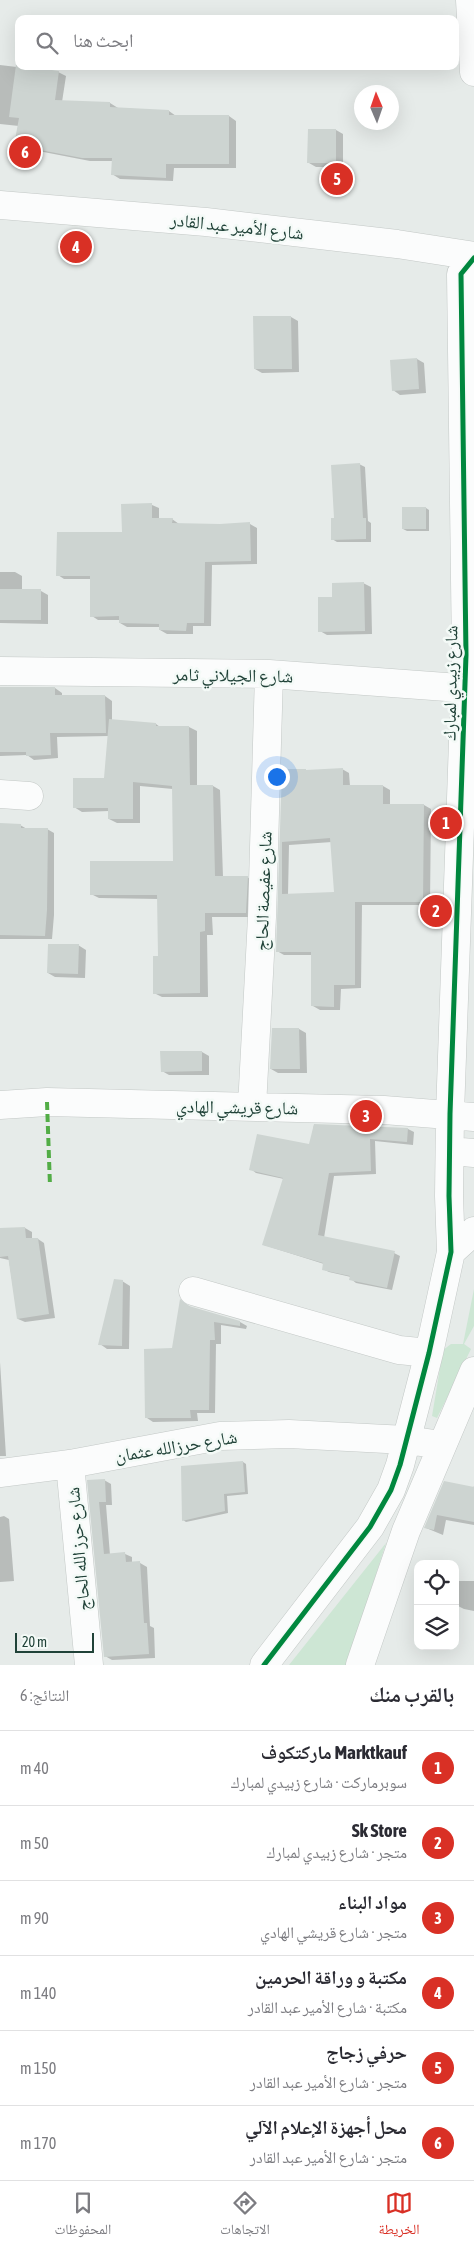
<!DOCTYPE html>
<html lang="ar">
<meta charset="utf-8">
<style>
:root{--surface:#fff;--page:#f7f7f7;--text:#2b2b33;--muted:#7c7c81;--line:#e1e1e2;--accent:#d93025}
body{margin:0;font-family:"Asap Condensed","Noto Naskh Arabic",sans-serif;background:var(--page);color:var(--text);direction:rtl}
.controls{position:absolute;right:15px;bottom:15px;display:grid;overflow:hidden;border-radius:10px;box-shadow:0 5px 20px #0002}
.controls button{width:45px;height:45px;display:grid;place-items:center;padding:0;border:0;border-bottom:1px solid var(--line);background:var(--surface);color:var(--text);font:25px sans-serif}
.compass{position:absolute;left:354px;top:85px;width:45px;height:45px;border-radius:50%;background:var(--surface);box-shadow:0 5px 20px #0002;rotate:358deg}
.scale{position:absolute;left:15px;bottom:12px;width:79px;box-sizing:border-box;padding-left:5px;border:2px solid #204238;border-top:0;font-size:14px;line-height:18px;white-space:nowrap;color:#204238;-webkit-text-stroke:4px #f4faf7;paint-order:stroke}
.you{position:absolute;left:276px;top:776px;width:18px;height:18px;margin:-12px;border:4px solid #fff;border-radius:50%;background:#1a73e8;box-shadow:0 0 0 8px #1a73e833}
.badge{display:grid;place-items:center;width:32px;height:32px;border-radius:50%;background:var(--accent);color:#fff;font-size:16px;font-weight:700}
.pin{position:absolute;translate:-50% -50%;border:2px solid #fff;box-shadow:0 1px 5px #0006}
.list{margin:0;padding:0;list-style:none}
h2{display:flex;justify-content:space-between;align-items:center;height:65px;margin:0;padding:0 20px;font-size:21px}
h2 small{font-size:16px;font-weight:400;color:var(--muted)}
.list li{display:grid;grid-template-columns:32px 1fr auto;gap:15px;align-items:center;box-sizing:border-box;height:75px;padding:0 20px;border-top:1px solid var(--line)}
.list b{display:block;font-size:19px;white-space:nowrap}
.list p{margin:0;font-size:16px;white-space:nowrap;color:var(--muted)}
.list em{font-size:16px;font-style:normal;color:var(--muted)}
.icon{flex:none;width:28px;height:28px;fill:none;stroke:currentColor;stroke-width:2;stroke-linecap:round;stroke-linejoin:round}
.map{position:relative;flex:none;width:474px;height:1665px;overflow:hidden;direction:ltr}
.search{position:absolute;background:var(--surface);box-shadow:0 5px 20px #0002;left:15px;right:15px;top:15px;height:55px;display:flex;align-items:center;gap:12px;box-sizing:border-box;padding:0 18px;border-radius:10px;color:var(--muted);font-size:19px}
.sheet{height:515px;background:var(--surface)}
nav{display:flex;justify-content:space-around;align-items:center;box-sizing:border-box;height:70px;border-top:1px solid var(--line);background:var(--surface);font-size:14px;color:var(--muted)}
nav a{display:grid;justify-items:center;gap:2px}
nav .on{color:var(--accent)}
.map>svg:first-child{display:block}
.green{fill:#cde6d4}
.shadow{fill:#0003;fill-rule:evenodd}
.building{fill:#cdd4d1;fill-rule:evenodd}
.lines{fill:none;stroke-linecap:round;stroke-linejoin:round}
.minor-casing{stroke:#c3c8c6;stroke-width:29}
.minor{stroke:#fbfcfc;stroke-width:28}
.quiet{stroke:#52ad46;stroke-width:4;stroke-dasharray:8 4;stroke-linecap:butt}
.cycleway-casing{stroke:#f4faf7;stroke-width:8}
.cycleway{stroke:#00873e;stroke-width:5}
.labels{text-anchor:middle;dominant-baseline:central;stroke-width:5;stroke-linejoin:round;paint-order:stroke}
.street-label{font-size:18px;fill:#204238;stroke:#f4faf7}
</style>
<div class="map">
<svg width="474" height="1665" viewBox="0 0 474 1665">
<rect width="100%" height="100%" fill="#e6ebe9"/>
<path class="green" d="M474 1289V1326L464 1344 471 1349 437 1418 432 1416 443 1350 451 1344H463Z
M386 1543 347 1665H289Z"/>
<path class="shadow" d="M0 65 58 72 66 76 62 102 110 103 118 108 169 111 176 116H229L236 121V168H174L173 181 120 179 112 174 113 161H90L23 148 15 144 19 126 0 124Z
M336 130 343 134V167H316L309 163Z
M291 317 298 321 299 372 262 373 255 369V318Z
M417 359 424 363 426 393 400 395 393 390Z
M359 464 365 467 368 521 371 523V542H337L332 539 335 520Z
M152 505 159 508V519H172L179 524H250L257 528V564L212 565 211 626H193V634H167L160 630V627H127L120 623V620H98L92 616 91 579H64L58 575 123 533Z
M426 508 429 510V531H407L403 529Z
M0 572H15L22 576V591H41L48 595V624L0 623Z
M363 583 371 587 372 634 327 635 320 631 334 598Z
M0 688H55L62 693V697L105 696 112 701V720L156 724 160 727H189L197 731V786H213L220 790 223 877H247L255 882 254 917H212L213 935H207L208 997H162L154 993 159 957V899L99 898 91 894 175 863 173 789 140 786V823H117L109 819V811L82 812 74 807 105 779 109 736 57 737 58 758 34 760 27 755 0 756Z
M342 769 349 773 350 786H383L390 790V806L424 805 431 809 430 905H362L361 988 341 989 340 1010H320L313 1006 312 955H284L277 951 283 770 308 771ZM332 842 335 893 288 895 289 845Z
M0 825H20L27 829H47L54 833V915L52 939H0Z
M78 945 86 950 85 978 55 977 48 973Z
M273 1029H299L306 1033 307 1073H278L271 1069Z
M202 1052 209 1056V1075H169L162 1071Z
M314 1125 408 1129 414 1132 413 1145 375 1141 376 1174 334 1176 324 1238 394 1253 400 1256 392 1290 356 1283 351 1279V1277L329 1272 323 1269 324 1264 264 1245 284 1179 256 1173 251 1169 310 1146Z
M25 1228 32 1232V1239H38L44 1243 55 1318 25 1322 18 1319 9 1260 0 1258V1229Z
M122 1281 130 1286 129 1349H107L100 1344Z
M181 1301 192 1308 240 1322 247 1326 246 1329 221 1325V1344H216L215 1413H197L198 1421 153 1422 147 1418 173 1349Z
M0 1362 6 1456H0Z
M243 1462 246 1464 248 1494 227 1496 228 1513 186 1522 183 1520Z
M104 1480 111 1484 112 1505H106L110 1555 125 1554 132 1557V1563H140L147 1567 150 1626 154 1628 155 1658 112 1660 105 1656 89 1481Z
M445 1483 473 1488 474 1486V1525L446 1520 443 1535 426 1528Z
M4 1516 9 1519 14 1581 0 1582V1517Z
M456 1581H474V1611L464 1609 456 1605Z"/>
<path class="building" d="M16 65 59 71 55 100 110 102V107L169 110V115H229V164H166V178L111 175 112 158H82L14 145 19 118 9 117Z
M308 129H336V163H307Z
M253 316H291L292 369H254Z
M417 358 419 389 392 391 390 360Z
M360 463 363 518H366V539L331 540V518H334L331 465Z
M152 503V518H173L172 523 220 524 250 522 251 561 205 562 204 623H187L186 631 159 630V624L119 623V616L90 617V576H56L57 532H122L121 504Z
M402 507H426V529H402Z
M364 582 365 631 318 632V597H332V583Z
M0 589H41V620H0Z
M0 687H55V695H105L106 733H50L51 755 26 756V752H0Z
M109 719 156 723V726H189L190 785H213L215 876H248L246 913H205V931L200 932V993L153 994V956H158L157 895H90V861H173L172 786 133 782V819H108V808H73V778H104Z
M343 768V785H383V804H424L423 902H355V985H334V1007L311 1006V952H276L282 769H306V770ZM330 838 334 892 282 894V842Z
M0 823 21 824V828H48L47 910 45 936 0 935Z
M48 944H79L78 974 47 973Z
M272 1028H299L300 1069H270Z
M160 1051H202V1071L161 1072Z
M314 1124 408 1128 407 1142 370 1139 371 1171 329 1173 318 1235 395 1251 387 1288 349 1280 350 1276 322 1270 323 1263 262 1245 283 1178 249 1170 257 1134 309 1144Z
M25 1227 26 1238H38L49 1314 17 1319 8 1256 0 1257V1228Z
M114 1279 123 1280 122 1346 98 1345Z
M180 1299 189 1306 240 1321V1326L214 1322 215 1340H210L209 1410H190L191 1418H145L144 1349 172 1348Z
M243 1461 245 1492 224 1494 225 1511 182 1521 181 1466Z
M105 1479 106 1502H99L104 1554 125 1552 126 1562 140 1561 144 1623H147L149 1654 104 1657 87 1480Z
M444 1481 474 1487V1522L437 1515 434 1530 424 1528Z"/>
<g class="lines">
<g class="minor-casing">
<path id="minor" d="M470 0 474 72
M0 205 206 222 397 244 474 256
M0 671 269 674 474 689
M0 794 29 796
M0 1105 47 1102 384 1110 474 1117
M252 1107 262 917 269 674
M450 1151 474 1153
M451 1252 474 1231
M193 1291 399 1350 429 1353
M70 1464 89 1665
M0 1473 70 1464 220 1436 289 1434 406 1440 442 1445
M264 1665 370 1527 391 1490 400 1465 429 1353 451 1252 449 1196 450 1114 466 655 461 274 474 258
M360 1665 406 1531 474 1371"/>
</g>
<use href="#minor" class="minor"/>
<path class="quiet" d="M47 1102 50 1186"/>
<g class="cycleway-casing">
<path id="cycleway" d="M264 1665 370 1527 391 1490 400 1465 429 1353 451 1252 449 1196 450 1114 466 655 461 274 474 258"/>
</g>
<use href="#cycleway" class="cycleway"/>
</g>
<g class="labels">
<g class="street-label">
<text transform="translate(237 226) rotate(6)">شارع الأمير عبد القادر</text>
<text transform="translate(233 675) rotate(1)">شارع الجيلاني ثامر</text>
<text transform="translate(450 683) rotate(-89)">شارع زبيدي لمبارك</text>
<text transform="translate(263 891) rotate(-88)">شارع عفيصة الحاج</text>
<text transform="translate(237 1107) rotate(1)">شارع قريشي الهادي</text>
<text transform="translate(176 1446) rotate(-9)">شارع حرزالله عثمان</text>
<text transform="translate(78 1549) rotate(-95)">شارع حرز الله الحاج</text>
</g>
</g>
</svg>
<div class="controls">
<button><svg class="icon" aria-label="locate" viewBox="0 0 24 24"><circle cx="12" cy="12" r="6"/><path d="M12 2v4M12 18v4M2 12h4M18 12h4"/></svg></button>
<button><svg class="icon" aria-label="layers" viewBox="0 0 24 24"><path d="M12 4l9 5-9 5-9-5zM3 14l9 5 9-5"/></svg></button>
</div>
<svg class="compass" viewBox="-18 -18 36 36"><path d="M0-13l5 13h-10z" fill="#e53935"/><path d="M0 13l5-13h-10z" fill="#7c7c81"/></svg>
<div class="scale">20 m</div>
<div class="you"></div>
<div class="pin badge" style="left:446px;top:823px">1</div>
<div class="pin badge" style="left:436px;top:911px">2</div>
<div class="pin badge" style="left:366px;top:1116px">3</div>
<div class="pin badge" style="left:76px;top:247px">4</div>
<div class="pin badge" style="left:337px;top:179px">5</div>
<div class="pin badge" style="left:25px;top:152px">6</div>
<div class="search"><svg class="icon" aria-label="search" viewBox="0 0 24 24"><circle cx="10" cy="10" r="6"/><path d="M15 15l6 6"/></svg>ابحث هنا</div>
</div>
<section class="sheet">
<h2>بالقرب منك<small>النتائج: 6</small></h2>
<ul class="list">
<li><span class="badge">1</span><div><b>Marktkauf ماركتكوف</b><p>سوبرماركت · شارع زبيدي لمبارك</p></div><em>40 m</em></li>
<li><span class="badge">2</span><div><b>Sk Store</b><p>متجر · شارع زبيدي لمبارك</p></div><em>50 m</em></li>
<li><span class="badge">3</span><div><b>مواد البناء</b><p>متجر · شارع قريشي الهادي</p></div><em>90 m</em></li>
<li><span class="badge">4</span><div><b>مكتبة و وراقة الحرمين</b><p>مكتبة · شارع الأمير عبد القادر</p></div><em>140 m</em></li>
<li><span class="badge">5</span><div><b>حرفي زجاج</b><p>متجر · شارع الأمير عبد القادر</p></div><em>150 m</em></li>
<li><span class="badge">6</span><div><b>محل أجهزة الإعلام الآلي</b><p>متجر · شارع الأمير عبد القادر</p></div><em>170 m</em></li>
</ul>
</section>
<nav>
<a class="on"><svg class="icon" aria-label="map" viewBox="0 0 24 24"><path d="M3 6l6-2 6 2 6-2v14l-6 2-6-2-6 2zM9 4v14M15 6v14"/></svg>الخريطة</a>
<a><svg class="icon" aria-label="directions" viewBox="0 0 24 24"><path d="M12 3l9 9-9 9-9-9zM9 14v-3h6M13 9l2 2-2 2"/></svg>الاتجاهات</a>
<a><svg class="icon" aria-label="saved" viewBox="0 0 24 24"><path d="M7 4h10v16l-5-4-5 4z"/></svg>المحفوظات</a>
</nav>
